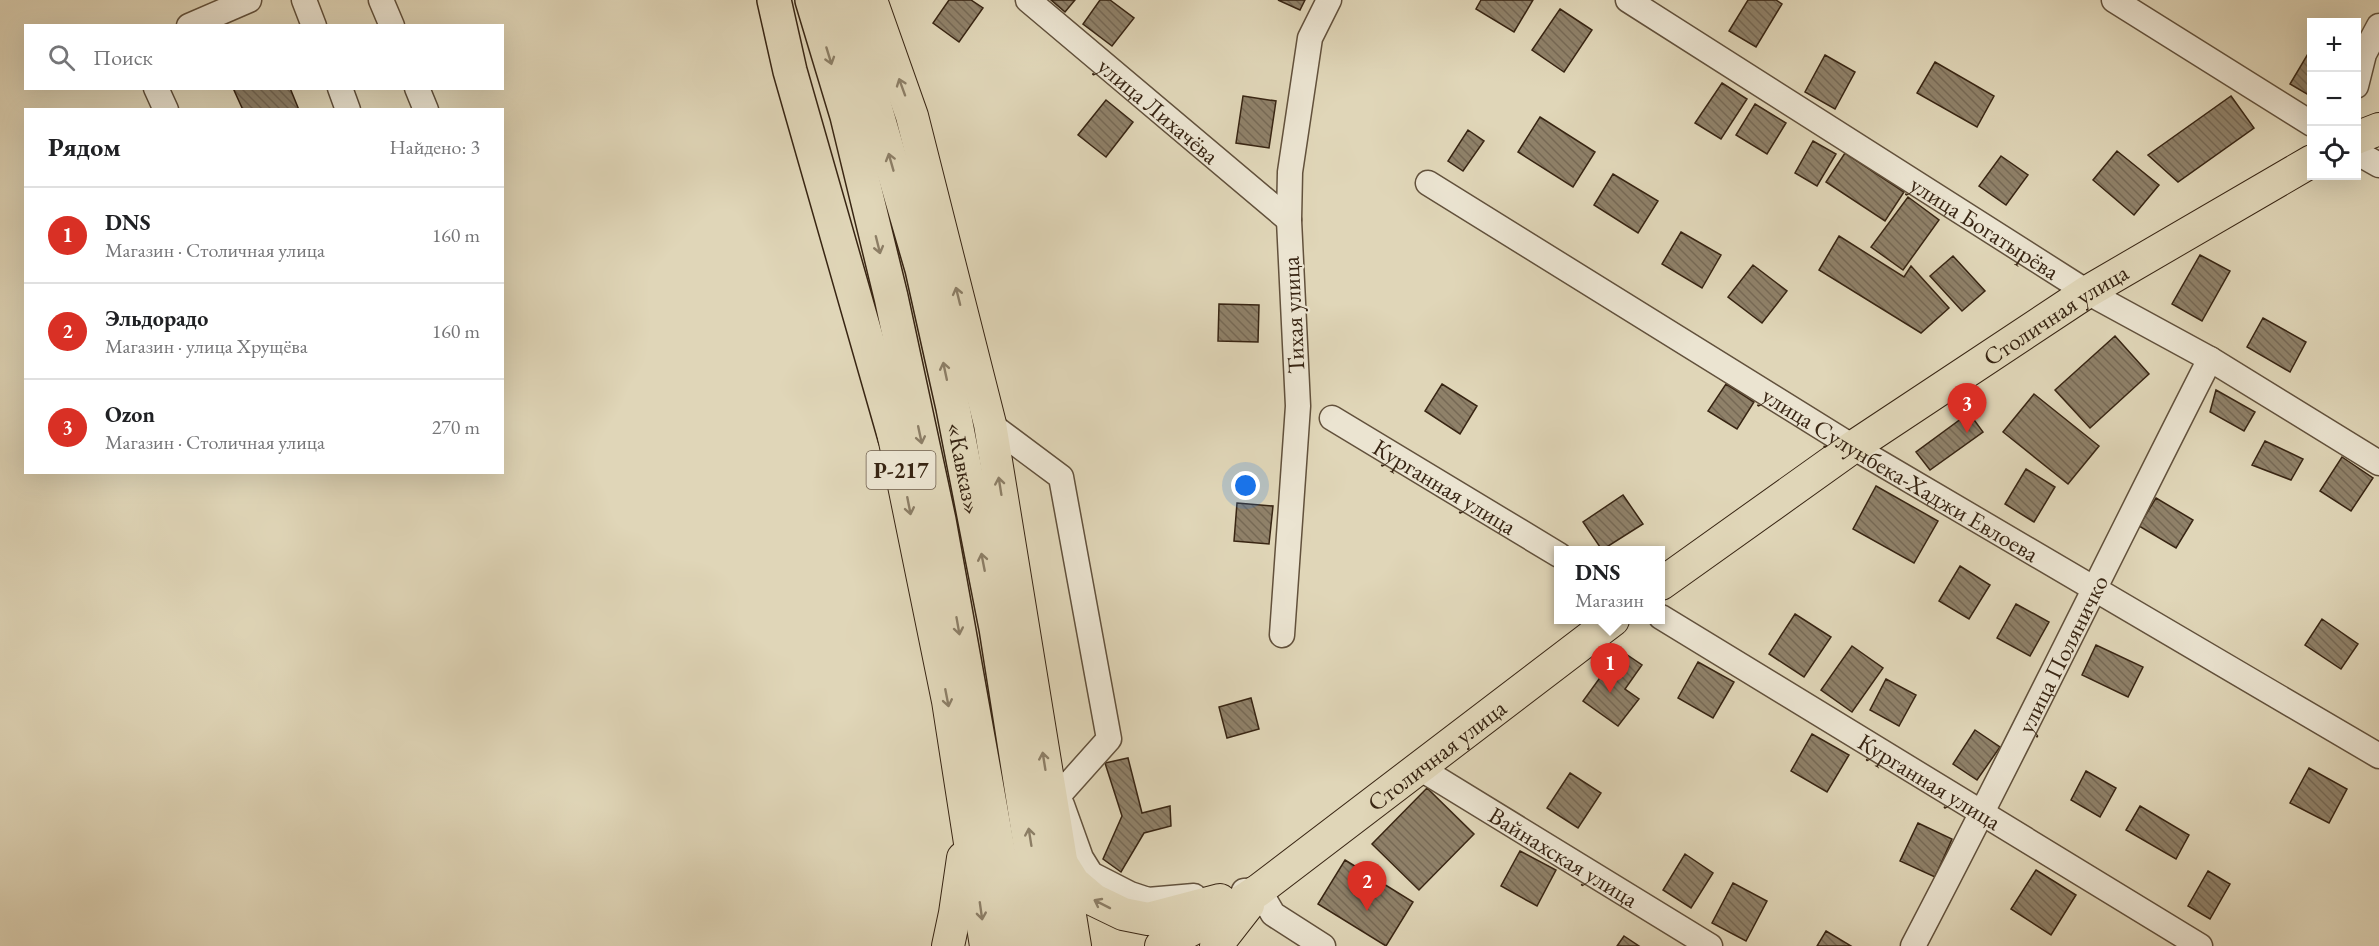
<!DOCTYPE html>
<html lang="ru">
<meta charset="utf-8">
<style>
:root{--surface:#fff;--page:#f6f6f6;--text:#202124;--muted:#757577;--line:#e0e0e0;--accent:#d93025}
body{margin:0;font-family:"EB Garamond",serif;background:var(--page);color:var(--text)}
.controls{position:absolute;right:18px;top:18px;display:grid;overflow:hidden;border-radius:0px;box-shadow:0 6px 24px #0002}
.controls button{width:54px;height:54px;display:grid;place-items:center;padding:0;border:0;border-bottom:2px solid var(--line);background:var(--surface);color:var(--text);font:30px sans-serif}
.you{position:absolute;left:1246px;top:486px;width:21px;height:21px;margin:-15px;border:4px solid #fff;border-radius:50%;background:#1a73e8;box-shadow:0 0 0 9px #1a73e833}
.badge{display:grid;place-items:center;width:39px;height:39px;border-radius:50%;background:var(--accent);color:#fff;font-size:20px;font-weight:700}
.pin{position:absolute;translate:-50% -50px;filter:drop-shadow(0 2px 3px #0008)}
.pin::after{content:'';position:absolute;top:32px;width:21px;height:18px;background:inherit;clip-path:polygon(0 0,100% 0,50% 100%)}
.popup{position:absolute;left:1554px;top:546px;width:111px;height:78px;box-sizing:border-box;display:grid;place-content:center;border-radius:0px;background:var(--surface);filter:drop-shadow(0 2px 4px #0005);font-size:20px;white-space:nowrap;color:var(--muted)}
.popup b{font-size:22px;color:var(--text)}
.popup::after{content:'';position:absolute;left:50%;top:100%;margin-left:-12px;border:12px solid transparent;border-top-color:var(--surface)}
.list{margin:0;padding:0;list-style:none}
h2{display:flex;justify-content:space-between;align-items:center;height:78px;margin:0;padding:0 24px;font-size:26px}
h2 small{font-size:20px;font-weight:400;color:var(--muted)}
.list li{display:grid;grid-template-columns:39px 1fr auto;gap:18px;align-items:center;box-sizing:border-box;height:96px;padding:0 24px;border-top:2px solid var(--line)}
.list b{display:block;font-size:22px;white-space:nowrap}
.list p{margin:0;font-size:20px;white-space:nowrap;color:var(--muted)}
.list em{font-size:20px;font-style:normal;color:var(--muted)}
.icon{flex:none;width:33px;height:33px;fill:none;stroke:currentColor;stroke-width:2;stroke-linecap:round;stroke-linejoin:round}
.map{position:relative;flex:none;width:2379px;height:946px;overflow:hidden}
.search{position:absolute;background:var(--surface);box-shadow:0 6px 24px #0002;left:24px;top:24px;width:480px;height:66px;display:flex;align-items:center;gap:15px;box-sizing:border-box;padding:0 21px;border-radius:0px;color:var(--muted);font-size:22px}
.panel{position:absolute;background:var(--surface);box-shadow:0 6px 24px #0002;left:24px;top:108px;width:480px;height:366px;border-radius:0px}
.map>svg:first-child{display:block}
.building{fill:url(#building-back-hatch);stroke:#382513;stroke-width:1.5}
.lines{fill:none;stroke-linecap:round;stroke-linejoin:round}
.minor-casing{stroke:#62513c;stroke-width:27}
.major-casing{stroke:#382513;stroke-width:34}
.highway-casing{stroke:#382513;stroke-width:36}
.minor{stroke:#ebe4d1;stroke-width:24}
.major{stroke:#e0d6b8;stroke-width:32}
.highway{stroke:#e0d6b8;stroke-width:33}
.oneway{stroke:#8c7e66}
.labels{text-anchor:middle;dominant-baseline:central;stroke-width:4.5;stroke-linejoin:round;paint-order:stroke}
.shield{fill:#ebe4d1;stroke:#6e5e4c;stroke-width:1.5}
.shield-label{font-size:22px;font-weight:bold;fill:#382513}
.street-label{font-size:24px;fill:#382513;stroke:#ebe4d1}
</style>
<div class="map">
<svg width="2379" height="946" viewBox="0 0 2379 946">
<defs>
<pattern id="building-back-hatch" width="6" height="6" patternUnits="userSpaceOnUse" patternTransform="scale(1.5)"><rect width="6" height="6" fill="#8f8169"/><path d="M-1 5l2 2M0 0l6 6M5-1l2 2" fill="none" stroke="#766955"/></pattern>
</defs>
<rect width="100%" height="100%" fill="#e0d6b8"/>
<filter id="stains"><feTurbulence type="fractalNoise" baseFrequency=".00333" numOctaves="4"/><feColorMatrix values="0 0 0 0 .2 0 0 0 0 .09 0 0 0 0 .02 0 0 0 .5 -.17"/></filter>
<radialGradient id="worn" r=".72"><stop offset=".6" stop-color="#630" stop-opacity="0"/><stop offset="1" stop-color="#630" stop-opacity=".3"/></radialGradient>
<path class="building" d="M949 0H971L983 8 959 42 933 23Z
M1051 0H1075L1065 12Z
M1100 0H1110L1134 18 1112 46 1083 24Z
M1278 0H1305L1300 10Z
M1481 0H1533L1514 32 1476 9Z
M1748 0H1776L1782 4 1756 47 1729 31Z
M1560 9 1592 30 1564 72 1532 50Z
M2312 47V97L2290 84Z
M1825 55 1855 72 1835 109 1805 92Z
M1935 62 1994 96 1977 127 1917 93Z
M1722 83 1747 99 1721 139 1695 123Z
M233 88H290L299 110H243Z
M1243 96 1276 101 1269 148 1236 143Z
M2231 96 2254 128 2178 182 2148 155Z
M1106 100 1133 122 1106 157 1078 135Z
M1755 104 1786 123 1767 154 1736 135Z
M1540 117 1595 152 1573 187 1518 152Z
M1468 130 1484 141 1463 171 1448 161Z
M1813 141 1836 154 1817 186 1795 173Z
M2117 151 2159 185 2134 215 2093 180Z
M1845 153 1904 192 1885 221 1826 182Z
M2001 156 2028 175 2006 205 1979 186Z
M1613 174 1658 201 1638 233 1594 205Z
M1908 197 1939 220 1903 270 1871 247Z
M1681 232 1721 255 1702 288 1662 264Z
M1839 236 1904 277 1911 266 1949 308 1921 333 1819 270Z
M2200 255 2230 271 2202 321 2172 304Z
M1953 256 1985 291 1962 311 1930 276Z
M1753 265 1787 291 1762 323 1728 297Z
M1219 304 1259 305 1258 342 1218 341Z
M2263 318 2306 342 2290 372 2247 347Z
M2115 336 2149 374 2090 428 2055 390Z
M1442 384 1477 406 1460 434 1425 411Z
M1726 384 1754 402 1737 429 1708 411Z
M2216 390 2255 412 2244 431 2210 412Z
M2034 394 2099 446 2068 484 2003 432Z
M1969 413 1983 432 1930 470 1916 452Z
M2265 441 2303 459 2291 480 2252 465Z
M2342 457 2373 478 2351 511 2320 491Z
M2026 469 2055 487 2034 522 2005 504Z
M1876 486 1938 521 1914 563 1853 529Z
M1623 495 1643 524 1602 550 1583 522Z
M2156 498 2193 520 2176 548 2139 526Z
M1237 503 1273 506 1269 544 1234 541Z
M1960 566 1990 585 1969 619 1939 601Z
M2016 604 2049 622 2030 656 1997 638Z
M1795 614 1831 637 1804 677 1769 654Z
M2322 619 2358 644 2341 669 2305 645Z
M2096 645 2143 667 2128 697 2082 675Z
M1852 646 1883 668 1852 712 1821 690Z
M1620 650 1642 665 1625 689 1639 699 1618 726 1583 701Z
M1698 662 1734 682 1713 718 1678 698Z
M1886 679 1916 695 1899 726 1870 710Z
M1251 698 1259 729 1227 738 1219 707Z
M1975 730 2000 747 1977 780 1953 764Z
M1812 734 1849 755 1827 792 1791 771Z
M1128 758 1142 813 1170 806 1171 826 1144 833 1121 872 1103 859 1122 816 1105 763Z
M2309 768 2347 789 2329 823 2290 803Z
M2086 771 2116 788 2100 817 2071 800Z
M1570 773 1601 793 1578 828 1547 808Z
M1427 788 1474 834 1419 890 1372 844Z
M2140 806 2189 835 2176 859 2126 830Z
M1918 823 1952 839 1935 877 1900 861Z
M1520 851 1556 870 1537 906 1501 886Z
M1685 854 1713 873 1691 908 1663 890Z
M1345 860 1413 902 1386 946 1318 904Z
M2036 870 2076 895 2051 935 2011 909Z
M2208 871 2230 884 2210 919 2188 906Z
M1733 883 1767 901 1746 941 1712 923Z
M1826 931 1851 946H1817Z
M1624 936 1639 946H1617Z"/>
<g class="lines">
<g class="minor-casing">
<g id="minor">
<path d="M304 0 314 26"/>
<path d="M381 0 392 26"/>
<path id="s1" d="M1028 0 1289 220"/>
<path id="s2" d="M1628 0 2087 292 2210 359 2379 463"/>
<path d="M2114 0 2312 124"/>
<path d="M189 26 249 0"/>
<path d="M2356 86 2364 54 2379 26"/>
<path d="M156 88 166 110"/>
<path d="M340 88 348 110"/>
<path d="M417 88 426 110"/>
<path d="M2356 152 2379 165"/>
<path id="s3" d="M1428 183 1853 447 2379 756"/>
<path id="s4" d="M1332 418 1559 555"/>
<path d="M990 424 1061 477 1109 739 1059 795 1052 809"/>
<path id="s5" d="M1661 617 2200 946"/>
<path d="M1282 635 1298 406 1289 220 1290 172 1310 38 1329 0"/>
<path id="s6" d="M1418 767 1710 946"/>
<path d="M1062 805 1081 858 1091 874 1130 894 1148 900 1194 896"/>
<path d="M1244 891 1259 890 1273 914 1323 946"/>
<path id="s7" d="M1913 946C2015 752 2110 555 2210 359"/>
</g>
</g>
<g class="major-casing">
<g id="major">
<path d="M871 0 912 116 990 424 1075 946"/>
<path d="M2356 138 2379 129"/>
<path d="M889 412 948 701 986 946"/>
<path id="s8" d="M1661 584 1853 447 2087 292 2312 161"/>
<path d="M1062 864 1074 883 1094 900 1123 914 1148 919 1220 900"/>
<path d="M948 946 955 913 963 858"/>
<path id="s9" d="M1161 946 1230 909 1259 890 1613 620"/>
<path d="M1216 946 1248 905"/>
</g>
</g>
<g class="highway-casing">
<g id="highway">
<path d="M774 0 790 71 895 438"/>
<path d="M812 0 847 116 891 297 939 520 1007 899 1014 946"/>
<path id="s10" d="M844 0 922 269 953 408 996 628 1046 946"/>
</g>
</g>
<use href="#minor" class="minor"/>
<use href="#major" class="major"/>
<use href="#highway" class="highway"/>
</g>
<defs><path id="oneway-shaft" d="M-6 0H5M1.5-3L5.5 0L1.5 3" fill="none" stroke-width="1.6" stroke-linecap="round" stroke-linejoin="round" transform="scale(1.5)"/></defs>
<g class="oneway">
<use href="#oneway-shaft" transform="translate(829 56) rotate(73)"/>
<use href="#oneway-shaft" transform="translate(902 87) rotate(-110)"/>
<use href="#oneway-shaft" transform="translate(891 162) rotate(-106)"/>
<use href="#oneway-shaft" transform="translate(878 245) rotate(76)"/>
<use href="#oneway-shaft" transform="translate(958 296) rotate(-104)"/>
<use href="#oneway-shaft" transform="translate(945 371) rotate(-102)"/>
<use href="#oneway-shaft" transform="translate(920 435) rotate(78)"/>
<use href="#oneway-shaft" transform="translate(1000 486) rotate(-99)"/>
<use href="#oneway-shaft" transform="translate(909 506) rotate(79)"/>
<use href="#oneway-shaft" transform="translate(983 562) rotate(-101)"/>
<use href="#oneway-shaft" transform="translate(958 626) rotate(80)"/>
<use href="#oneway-shaft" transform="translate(947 698) rotate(79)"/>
<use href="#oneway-shaft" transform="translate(1044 761) rotate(-99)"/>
<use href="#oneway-shaft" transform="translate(1030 837) rotate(-99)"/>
<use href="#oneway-shaft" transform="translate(1102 904) rotate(-153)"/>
<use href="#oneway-shaft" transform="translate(981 911) rotate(82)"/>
</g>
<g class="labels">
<rect class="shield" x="866.5" y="451" width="69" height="38" rx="4.5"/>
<g class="shield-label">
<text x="901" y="470">Р-217</text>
</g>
<g class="street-label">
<text stroke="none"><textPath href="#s1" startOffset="171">улица Лихачёва</textPath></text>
<text stroke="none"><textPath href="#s2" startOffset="423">улица Богатырёва</textPath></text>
<text stroke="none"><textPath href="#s8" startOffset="478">Столичная улица</textPath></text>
<text transform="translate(1293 315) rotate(-93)">Тихая улица</text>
<text stroke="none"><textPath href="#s10" startOffset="484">«Кавказ»</textPath></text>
<text stroke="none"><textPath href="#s3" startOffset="555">улица Сулунбека-Хаджи Евлоева</textPath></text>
<text stroke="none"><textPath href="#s4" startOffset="132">Курганная улица</textPath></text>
<text stroke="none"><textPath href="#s7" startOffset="328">улица Поляничко</textPath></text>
<text stroke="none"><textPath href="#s9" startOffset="336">Столичная улица</textPath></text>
<text stroke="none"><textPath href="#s5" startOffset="315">Курганная улица</textPath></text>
<text stroke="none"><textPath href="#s6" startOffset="171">Вайнахская улица</textPath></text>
</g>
</g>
<rect width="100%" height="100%" filter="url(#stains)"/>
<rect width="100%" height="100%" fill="url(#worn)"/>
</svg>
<div class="controls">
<button>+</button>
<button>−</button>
<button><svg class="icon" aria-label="locate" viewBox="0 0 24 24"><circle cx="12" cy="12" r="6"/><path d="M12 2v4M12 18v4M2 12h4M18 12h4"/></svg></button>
</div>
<div class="you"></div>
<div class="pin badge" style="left:1610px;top:693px">1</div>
<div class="popup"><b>DNS</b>Магазин</div>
<div class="pin badge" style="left:1367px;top:911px">2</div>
<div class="pin badge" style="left:1967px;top:433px">3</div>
<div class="search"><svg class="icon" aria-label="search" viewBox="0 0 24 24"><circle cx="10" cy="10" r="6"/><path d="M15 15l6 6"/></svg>Поиск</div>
<section class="panel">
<h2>Рядом<small>Найдено: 3</small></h2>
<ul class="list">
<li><span class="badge">1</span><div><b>DNS</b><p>Магазин · Столичная улица</p></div><em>160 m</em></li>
<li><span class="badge">2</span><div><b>Эльдорадо</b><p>Магазин · улица Хрущёва</p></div><em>160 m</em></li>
<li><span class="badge">3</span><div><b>Ozon</b><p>Магазин · Столичная улица</p></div><em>270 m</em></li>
</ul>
</section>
</div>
